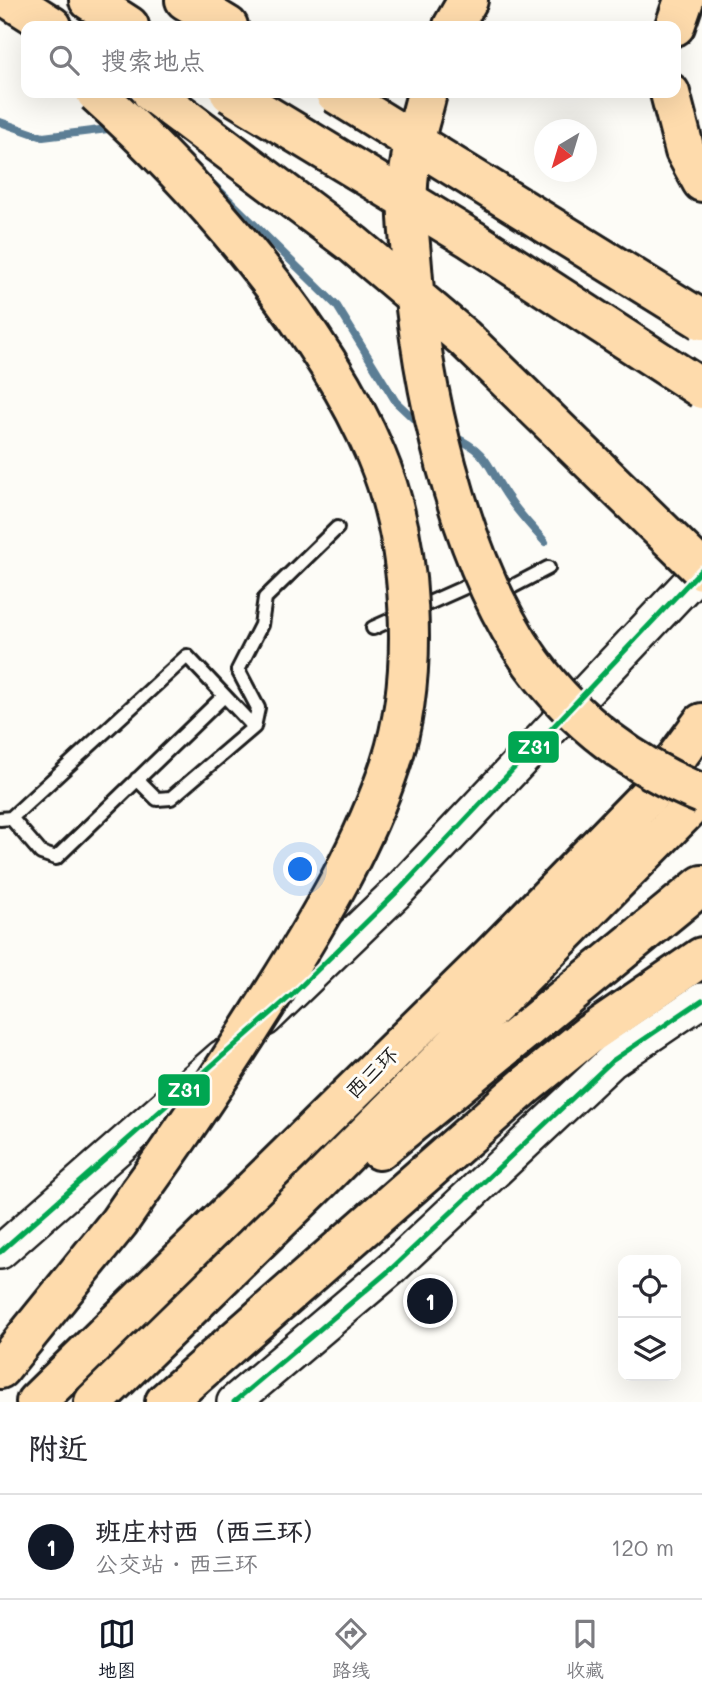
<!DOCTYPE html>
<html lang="zh">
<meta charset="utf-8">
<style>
:root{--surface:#fff;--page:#f2f2f3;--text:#2b2b33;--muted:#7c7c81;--line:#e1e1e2;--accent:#111827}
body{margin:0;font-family:Mali,"LXGW WenKai TC",sans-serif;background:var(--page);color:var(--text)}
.controls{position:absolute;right:21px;bottom:21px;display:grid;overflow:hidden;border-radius:14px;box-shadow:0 7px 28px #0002}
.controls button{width:63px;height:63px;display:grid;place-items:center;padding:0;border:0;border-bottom:2px solid var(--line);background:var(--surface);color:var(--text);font:35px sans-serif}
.compass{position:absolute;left:534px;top:119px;width:63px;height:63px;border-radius:50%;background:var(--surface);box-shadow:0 7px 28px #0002;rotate:218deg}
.you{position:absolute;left:301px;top:870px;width:24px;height:24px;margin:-18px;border:5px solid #fff;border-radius:50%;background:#1a73e8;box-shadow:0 0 0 10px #1a73e833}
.badge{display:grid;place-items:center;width:46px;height:46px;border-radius:50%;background:var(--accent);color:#fff;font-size:23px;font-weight:700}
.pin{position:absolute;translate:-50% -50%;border:4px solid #fff;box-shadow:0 2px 7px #0006}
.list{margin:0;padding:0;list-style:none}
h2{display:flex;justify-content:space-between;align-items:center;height:91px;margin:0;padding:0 28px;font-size:30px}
h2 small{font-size:23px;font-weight:400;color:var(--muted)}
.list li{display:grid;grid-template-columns:46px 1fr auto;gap:21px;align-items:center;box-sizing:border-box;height:105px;padding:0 28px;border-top:2px solid var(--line)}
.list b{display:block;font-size:26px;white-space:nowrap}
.list p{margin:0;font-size:23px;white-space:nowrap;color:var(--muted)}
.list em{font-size:23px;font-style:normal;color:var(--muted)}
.icon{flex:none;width:38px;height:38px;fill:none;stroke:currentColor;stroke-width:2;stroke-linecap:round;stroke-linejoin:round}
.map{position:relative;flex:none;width:702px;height:1402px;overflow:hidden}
.search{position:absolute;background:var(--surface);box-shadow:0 7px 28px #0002;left:21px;right:21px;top:21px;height:77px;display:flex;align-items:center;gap:18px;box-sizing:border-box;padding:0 24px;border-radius:14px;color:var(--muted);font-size:26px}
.sheet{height:196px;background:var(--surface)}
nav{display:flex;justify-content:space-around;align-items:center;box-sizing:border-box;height:98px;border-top:2px solid var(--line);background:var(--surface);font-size:19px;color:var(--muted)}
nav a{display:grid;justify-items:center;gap:4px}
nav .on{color:var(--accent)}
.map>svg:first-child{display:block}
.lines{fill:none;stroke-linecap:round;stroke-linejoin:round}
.stream{stroke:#5c7e95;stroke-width:8}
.service-casing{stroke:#1c1c1c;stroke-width:18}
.secondary-casing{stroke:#1c1c1c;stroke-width:38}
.trunk-casing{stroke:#1c1c1c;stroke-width:44}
.motorway-casing{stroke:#1c1c1c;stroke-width:44}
.service{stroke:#fdfcf7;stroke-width:12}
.secondary{stroke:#fdfcf7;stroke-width:33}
.trunk{stroke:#fedbac;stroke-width:38}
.motorway{stroke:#fedbac;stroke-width:38}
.trunk-bridge-casing{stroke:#1c1c1c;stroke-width:44;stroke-linecap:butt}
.motorway-bridge-casing{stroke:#1c1c1c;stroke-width:44;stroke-linecap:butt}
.trunk-bridge{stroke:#fedbac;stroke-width:38}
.motorway-bridge{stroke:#fedbac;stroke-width:38}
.bus-1-casing{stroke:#fdfcf7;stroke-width:10}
.bus-1{stroke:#00a651;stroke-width:5}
.labels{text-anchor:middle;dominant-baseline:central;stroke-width:6;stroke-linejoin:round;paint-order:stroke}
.street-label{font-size:21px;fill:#1c1c1c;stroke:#fdfcf7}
.line-badge{stroke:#fdfcf7;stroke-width:2.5}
.badge-label{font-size:19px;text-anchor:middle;font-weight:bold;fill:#fff}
</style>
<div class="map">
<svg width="702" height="1402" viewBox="0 0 702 1402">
<rect width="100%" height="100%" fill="#fdfcf7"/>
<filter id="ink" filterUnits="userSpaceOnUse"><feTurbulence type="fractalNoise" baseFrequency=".0143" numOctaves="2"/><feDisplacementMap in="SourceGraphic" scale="14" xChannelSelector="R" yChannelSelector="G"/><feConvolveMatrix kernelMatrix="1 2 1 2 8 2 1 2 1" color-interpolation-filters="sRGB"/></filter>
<g filter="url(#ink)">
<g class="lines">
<path class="stream" d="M0 122 43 137 116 128
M213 184 337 306 396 402 414 419 425 424
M452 436C492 453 487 469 510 500 520 515 533 528 545 542"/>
<g class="service-casing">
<path id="service" d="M500 589 502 592 548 568
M373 628 483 579
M137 779 157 799 171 798 254 727 258 708 238 670 261 625 265 598 337 528
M11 818 41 853 56 858 224 696
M0 819 11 818 187 656 254 727"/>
</g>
<g class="secondary-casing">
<path id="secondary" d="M265 1019 401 888 702 569
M0 1252 222 1057
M234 1402 391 1269 612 1061 702 1000"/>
</g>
<g class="trunk-casing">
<path id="trunk" d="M11 0 52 26
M453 26 468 0
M379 1150 702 885
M0 1369 119 1222 139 1193
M36 1402 491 956 670 773
M94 1402 319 1182 702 795"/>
</g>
<g class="motorway-casing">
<path id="motorway" d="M89 0 129 26
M185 0 228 26
M675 26 684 0
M670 93 685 151 702 182
M646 799 702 723
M165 1402 525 1086 588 1035 702 957"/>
</g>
<use href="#service" class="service"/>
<use href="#secondary" class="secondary"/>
<use href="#trunk" class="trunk"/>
<use href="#motorway" class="motorway"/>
<g class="trunk-bridge-casing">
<path id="trunk-bridge" d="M96 93C199 186 322 327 376 455 413 542 420 673 391 763 364 845 320 918 275 990 231 1060 187 1127 139 1193
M152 93 353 244 464 338 702 570
M427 93C422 115 414 137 411 160 405 191 408 224 411 255 420 383 457 557 532 663 575 722 635 767 702 794"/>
</g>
<g class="motorway-bridge-casing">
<path id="motorway-bridge" d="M230 93 471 239 702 389
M335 93 702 320"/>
</g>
<use href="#trunk-bridge" class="trunk-bridge"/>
<use href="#motorway-bridge" class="motorway-bridge"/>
<g class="bus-1-casing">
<path id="bus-1" d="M0 1252 293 994 401 888 702 569
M234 1402 391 1269 612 1061 702 1000"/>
</g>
<use href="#bus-1" class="bus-1"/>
</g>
</g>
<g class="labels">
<g class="street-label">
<text transform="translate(371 1072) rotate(-44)">西三环</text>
</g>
</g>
<g class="line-badge">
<rect x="507" y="730" width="53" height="34" rx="7" fill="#00a651"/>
<rect x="157" y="1073" width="54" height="34" rx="7" fill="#00a651"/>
</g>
<g class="badge-label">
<text x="534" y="754">Z31</text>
<text x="184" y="1097">Z31</text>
</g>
</svg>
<div class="controls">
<button><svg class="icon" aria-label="locate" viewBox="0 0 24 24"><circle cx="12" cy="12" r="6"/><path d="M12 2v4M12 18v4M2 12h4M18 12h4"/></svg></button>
<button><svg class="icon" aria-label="layers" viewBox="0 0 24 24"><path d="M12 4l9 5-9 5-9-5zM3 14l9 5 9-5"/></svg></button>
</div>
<svg class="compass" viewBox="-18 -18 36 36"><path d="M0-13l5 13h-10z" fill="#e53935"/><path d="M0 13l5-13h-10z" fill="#7c7c81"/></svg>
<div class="you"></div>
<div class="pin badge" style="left:430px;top:1301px">1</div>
<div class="search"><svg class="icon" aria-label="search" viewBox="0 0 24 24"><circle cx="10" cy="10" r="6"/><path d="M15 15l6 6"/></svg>搜索地点</div>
</div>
<section class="sheet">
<h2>附近<small></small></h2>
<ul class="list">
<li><span class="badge">1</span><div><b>班庄村西（西三环）</b><p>公交站 · 西三环</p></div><em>120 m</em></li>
</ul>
</section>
<nav>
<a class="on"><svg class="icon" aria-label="map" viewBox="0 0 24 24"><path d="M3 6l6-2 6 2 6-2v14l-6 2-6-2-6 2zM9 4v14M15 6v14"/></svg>地图</a>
<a><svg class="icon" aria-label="directions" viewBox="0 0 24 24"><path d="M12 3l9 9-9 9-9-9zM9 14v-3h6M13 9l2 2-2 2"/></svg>路线</a>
<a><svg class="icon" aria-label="saved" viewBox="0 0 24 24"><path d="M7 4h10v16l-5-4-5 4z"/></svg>收藏</a>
</nav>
